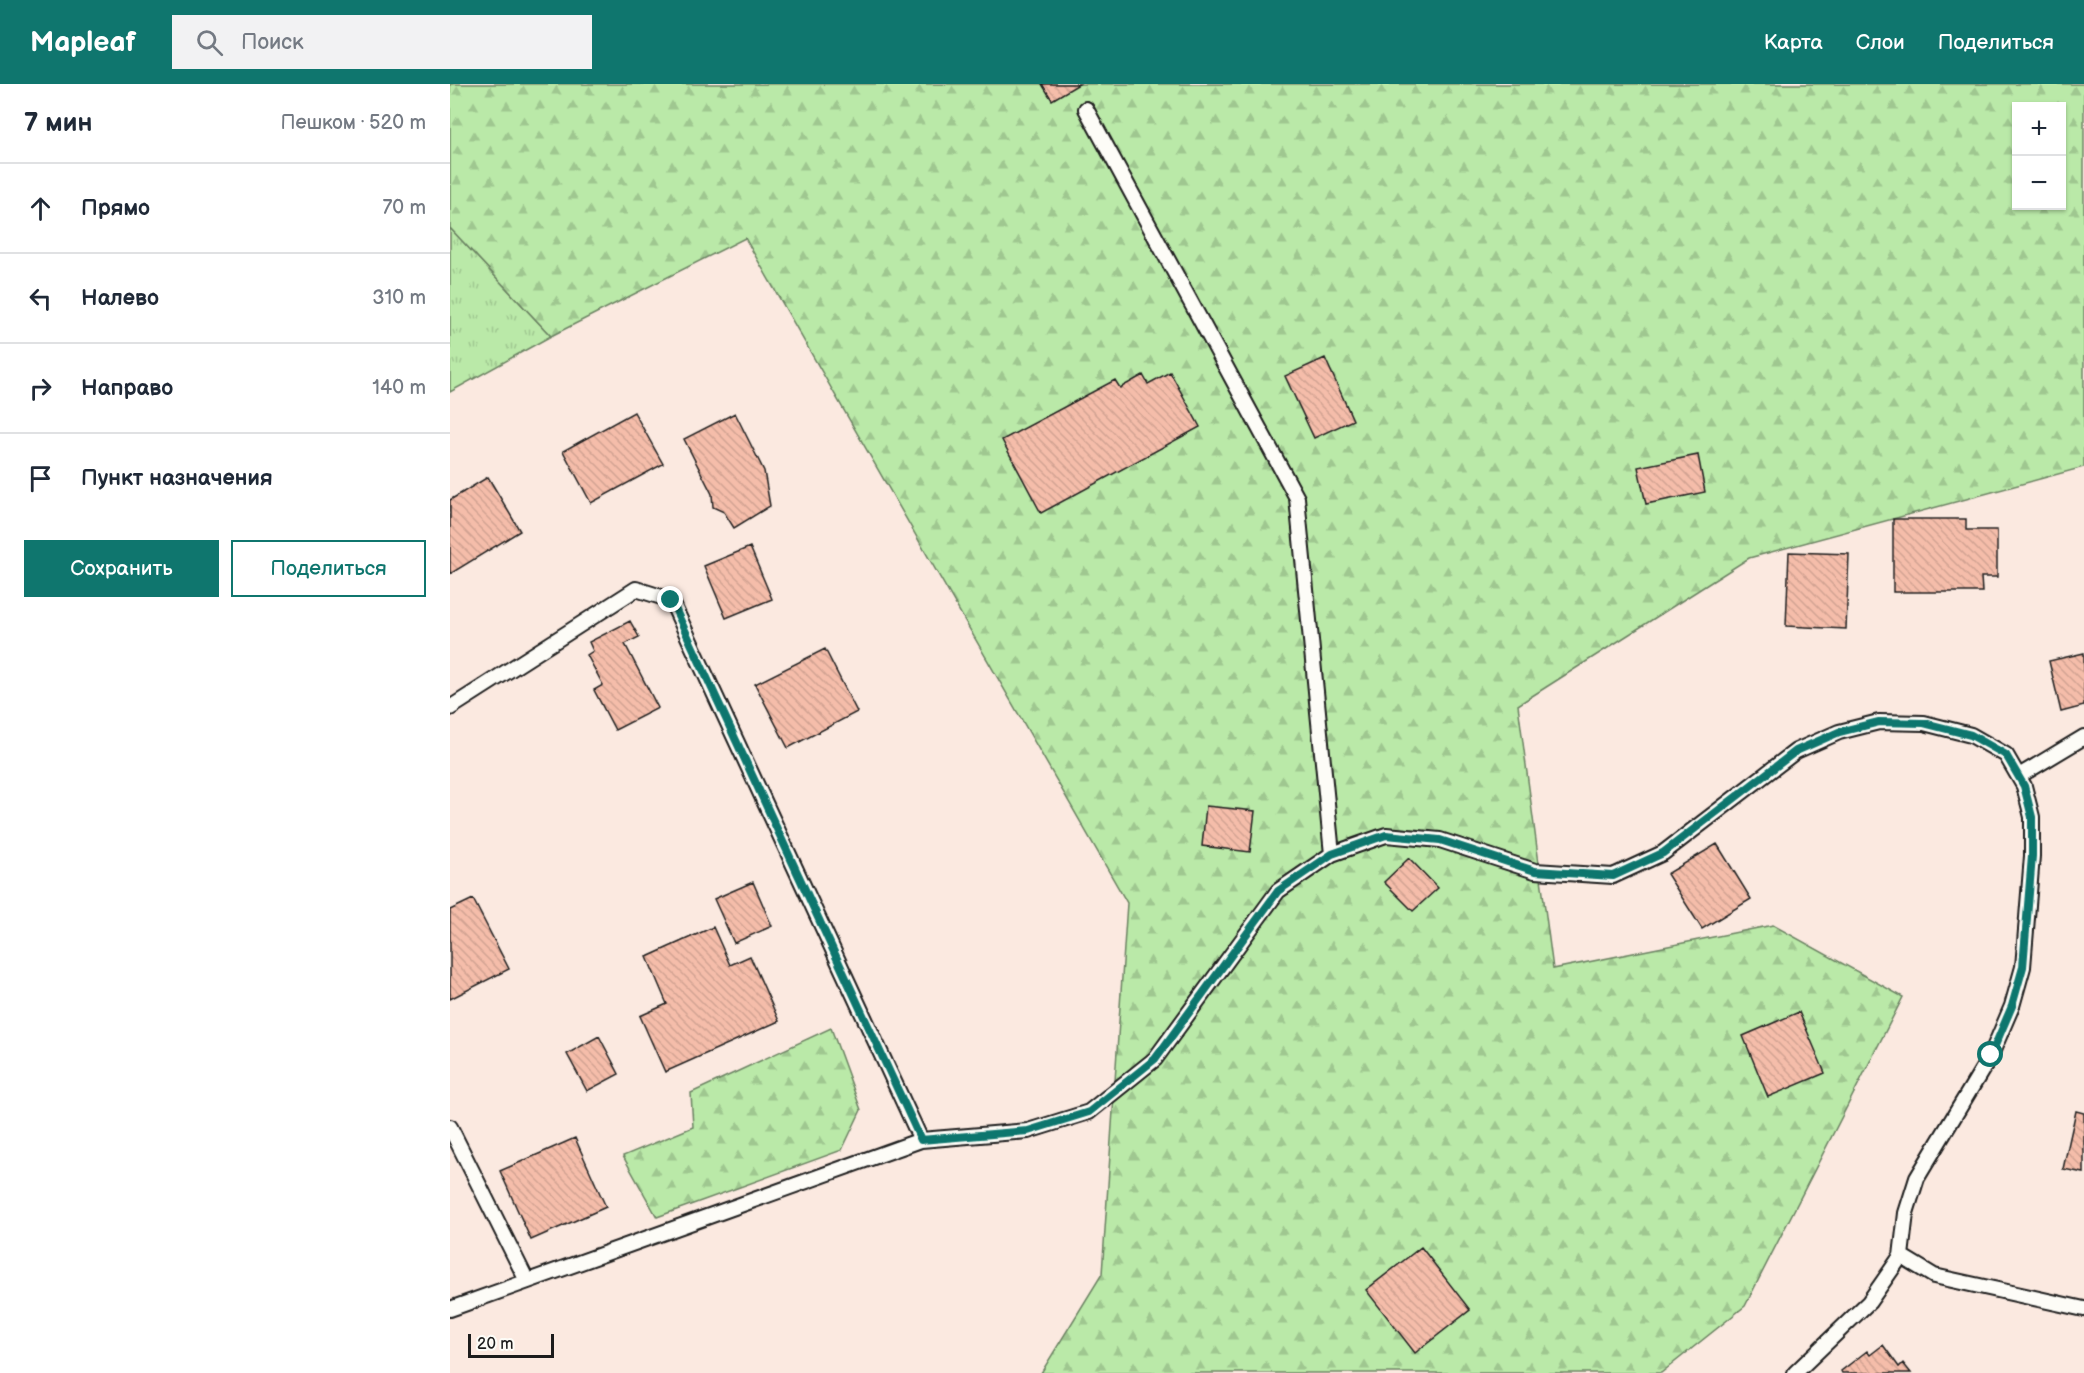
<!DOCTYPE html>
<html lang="ru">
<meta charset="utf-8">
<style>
:root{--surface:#fff;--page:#f2f2f3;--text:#1f2937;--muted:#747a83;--line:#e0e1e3;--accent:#0f766e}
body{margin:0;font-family:"Balsamiq Sans",sans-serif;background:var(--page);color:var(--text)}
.controls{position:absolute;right:18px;top:18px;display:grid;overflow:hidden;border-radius:0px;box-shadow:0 2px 4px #0004}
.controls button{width:54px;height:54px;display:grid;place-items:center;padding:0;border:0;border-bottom:2px solid var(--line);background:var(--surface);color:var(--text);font:30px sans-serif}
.scale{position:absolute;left:18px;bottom:15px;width:86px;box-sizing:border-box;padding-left:6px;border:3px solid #1c1c1c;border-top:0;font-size:16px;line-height:21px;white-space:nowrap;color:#1c1c1c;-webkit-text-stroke:4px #fdfcf7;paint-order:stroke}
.stop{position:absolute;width:18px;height:18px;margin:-14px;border:4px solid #0f766e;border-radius:50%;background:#fff}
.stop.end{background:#0f766e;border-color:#fff;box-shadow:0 2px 6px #0008}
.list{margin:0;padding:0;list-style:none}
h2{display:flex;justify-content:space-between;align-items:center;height:78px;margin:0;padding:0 24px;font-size:26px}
h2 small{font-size:20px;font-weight:400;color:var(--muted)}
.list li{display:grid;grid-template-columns:39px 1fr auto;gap:18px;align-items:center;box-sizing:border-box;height:90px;padding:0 24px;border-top:2px solid var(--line)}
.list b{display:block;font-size:22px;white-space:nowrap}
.list em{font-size:20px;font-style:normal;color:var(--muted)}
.actions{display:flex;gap:12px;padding:18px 24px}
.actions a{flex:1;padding:14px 0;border:2px solid var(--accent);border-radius:0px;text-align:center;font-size:21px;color:var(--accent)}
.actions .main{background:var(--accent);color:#fff}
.icon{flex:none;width:33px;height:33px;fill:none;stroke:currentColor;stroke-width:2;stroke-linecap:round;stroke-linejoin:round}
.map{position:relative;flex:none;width:1634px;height:1289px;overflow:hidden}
header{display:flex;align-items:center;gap:36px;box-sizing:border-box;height:84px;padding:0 30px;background:var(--accent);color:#fff}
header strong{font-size:28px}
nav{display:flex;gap:33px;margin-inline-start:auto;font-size:21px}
.search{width:420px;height:54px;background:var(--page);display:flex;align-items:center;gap:15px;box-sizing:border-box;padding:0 21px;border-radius:0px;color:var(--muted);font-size:22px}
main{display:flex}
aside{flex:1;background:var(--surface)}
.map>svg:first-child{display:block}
.grass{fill:url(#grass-tufts);stroke:#6b8262;stroke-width:1.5}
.forest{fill:url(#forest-firs);stroke:#6b8262;stroke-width:1.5;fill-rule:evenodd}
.building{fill:url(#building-back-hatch);stroke:#1c1c1c;stroke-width:1.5}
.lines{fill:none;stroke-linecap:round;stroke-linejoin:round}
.lane-casing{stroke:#1c1c1c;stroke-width:18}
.lane{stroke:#fdfcf7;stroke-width:14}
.route{stroke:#0f766e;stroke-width:8}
</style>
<header>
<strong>Mapleaf</strong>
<div class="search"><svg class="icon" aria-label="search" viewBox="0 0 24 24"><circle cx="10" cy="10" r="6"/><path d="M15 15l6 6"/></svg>Поиск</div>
<nav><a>Карта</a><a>Слои</a><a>Поделиться</a></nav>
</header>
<main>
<aside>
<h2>7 мин<small>Пешком · 520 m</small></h2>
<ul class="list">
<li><svg class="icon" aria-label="ahead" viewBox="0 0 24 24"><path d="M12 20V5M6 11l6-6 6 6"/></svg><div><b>Прямо</b></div><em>70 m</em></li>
<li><svg class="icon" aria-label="left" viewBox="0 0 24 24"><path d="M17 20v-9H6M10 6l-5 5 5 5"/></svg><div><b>Налево</b></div><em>310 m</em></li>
<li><svg class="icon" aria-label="right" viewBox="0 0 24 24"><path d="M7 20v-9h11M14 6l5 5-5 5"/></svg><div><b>Направо</b></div><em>140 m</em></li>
<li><svg class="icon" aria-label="arrive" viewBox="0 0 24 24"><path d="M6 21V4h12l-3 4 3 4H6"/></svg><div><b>Пункт назначения</b></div></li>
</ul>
<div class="actions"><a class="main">Сохранить</a><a>Поделиться</a></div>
</aside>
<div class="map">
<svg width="1634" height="1289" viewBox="0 0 1634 1289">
<defs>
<pattern id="grass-tufts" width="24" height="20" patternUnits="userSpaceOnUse" patternTransform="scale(1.5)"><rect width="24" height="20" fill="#bae9a8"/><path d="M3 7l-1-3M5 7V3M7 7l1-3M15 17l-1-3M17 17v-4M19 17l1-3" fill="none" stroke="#9fc790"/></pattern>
<pattern id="forest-firs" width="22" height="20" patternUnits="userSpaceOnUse" patternTransform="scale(1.5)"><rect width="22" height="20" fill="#bae9a8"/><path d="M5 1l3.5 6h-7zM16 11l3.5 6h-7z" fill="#9fc790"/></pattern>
<pattern id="building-back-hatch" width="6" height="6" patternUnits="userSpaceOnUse" patternTransform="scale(1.5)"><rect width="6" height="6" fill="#f5bdaa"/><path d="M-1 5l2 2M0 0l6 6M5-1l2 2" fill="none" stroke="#d1a292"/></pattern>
</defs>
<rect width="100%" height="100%" fill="#fbe9e0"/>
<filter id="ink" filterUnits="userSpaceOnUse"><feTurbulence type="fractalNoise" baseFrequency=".0167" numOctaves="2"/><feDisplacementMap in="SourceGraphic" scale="12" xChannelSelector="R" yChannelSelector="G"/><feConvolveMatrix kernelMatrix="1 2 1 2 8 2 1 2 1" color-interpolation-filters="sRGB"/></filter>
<g filter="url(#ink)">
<path class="grass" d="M0 144 101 252 0 308Z"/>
<path class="forest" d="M0 0H1634V383L1299 474 1068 621 1103 885 1323 841 1453 913 1295 1222 1211 1289H591L652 1190 677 819 295 154 101 252 0 144ZM1566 22H1612V122H1566Z
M381 944 411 1026 392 1066 207 1133 173 1072 243 1043 241 1009Z"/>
<path class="building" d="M592 0H629L602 16Z
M875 274 903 336 864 354 835 292Z
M720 288 750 343 591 429 552 356 665 296 670 304 693 291 698 300Z
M184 328 213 380 141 419 113 367Z
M285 329 314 387 320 422 284 444 274 428 263 423 262 410 234 355Z
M1248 371 1255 408 1196 420 1188 383Z
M38 393 70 447 0 490V416Z
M1443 435H1516V446H1547V493H1531L1532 508H1443Z
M300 463 322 515 276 534 254 482Z
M1339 468 1399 470 1396 545 1336 542Z
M180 537 189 553 175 560 208 624 165 646 144 606 153 601 137 571 143 567 139 558Z
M375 565 407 628 338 664 305 600Z
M1634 569V622L1611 628 1599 577Z
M756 722 805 727 800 768 752 762Z
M1267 760 1301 815 1252 845 1217 790Z
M959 774 988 804 963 827 934 798Z
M303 798 322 842 284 859 264 815Z
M23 815 59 885 0 915V826Z
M263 843 280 881 300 872 329 937 215 988 190 932 217 920 197 873Z
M1349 928 1375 989 1318 1013 1293 952Z
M149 952 169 990 137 1007 117 970Z
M1626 1027 1634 1029V1089L1613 1085Z
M125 1054 156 1123 81 1156 50 1087Z
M971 1163 1020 1226 965 1269 916 1206Z
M1433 1261 1449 1283 1453 1279 1461 1289H1392L1391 1287 1417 1267 1420 1271Z"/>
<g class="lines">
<g class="lane-casing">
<path id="lane" d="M636 25 847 414 882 770
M0 624 186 505 221 516 471 1056
M1569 692 1634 653
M0 1043 77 1197
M0 1225 471 1056 578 1047 639 1028 705 975 828 807 882 770 936 751 990 756 1085 787 1163 792 1213 769 1346 667 1389 648 1429 638 1474 639 1521 651 1556 671 1574 702 1582 733V772L1573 883 1562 922 1541 971 1467 1094 1456 1129 1451 1172 1484 1192 1634 1225
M1345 1289 1419 1218 1451 1172"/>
</g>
<use href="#lane" class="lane"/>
</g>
</g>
<g class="lines" filter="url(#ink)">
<path class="route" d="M221 516 471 1056 578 1047 639 1028 705 975 828 807 882 770 936 751 990 756 1085 787 1163 792 1213 769 1346 667 1389 648 1429 638 1474 639 1521 651 1556 671 1574 702 1582 733V772L1573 883 1562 922 1541 971"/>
</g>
</svg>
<div class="controls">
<button>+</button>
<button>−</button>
</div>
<div class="scale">20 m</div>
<div class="stop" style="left:1541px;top:971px"></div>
<div class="stop end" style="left:221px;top:516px"></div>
</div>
</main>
